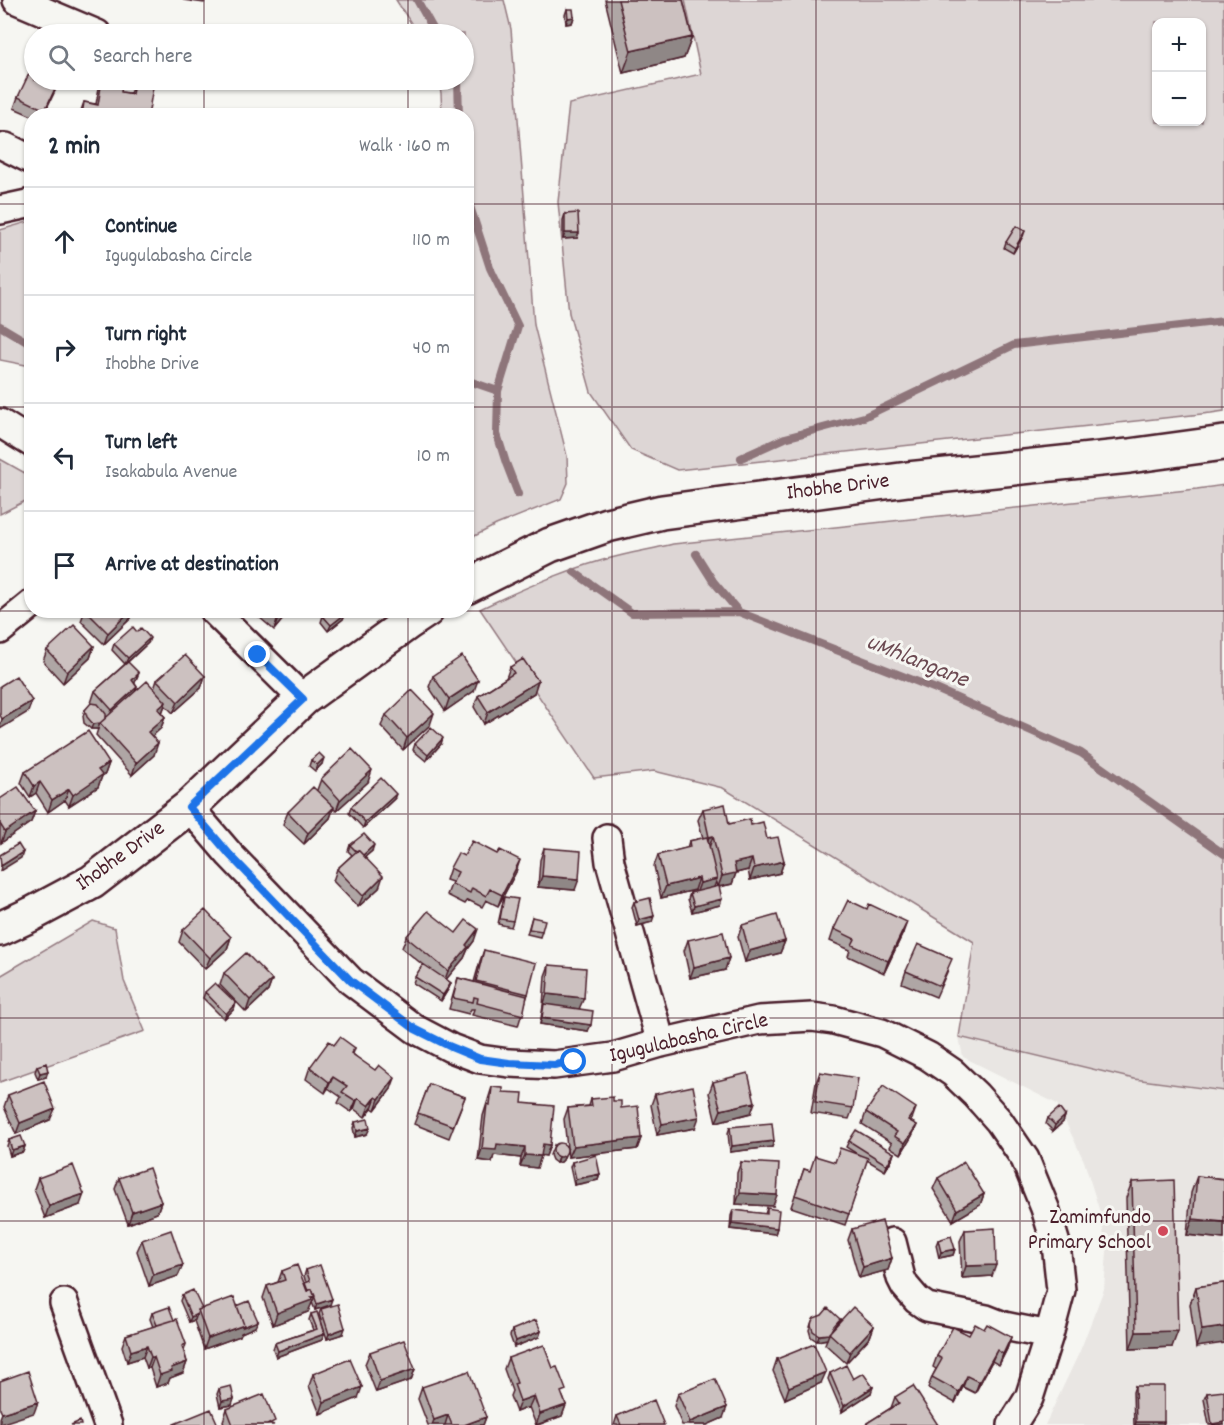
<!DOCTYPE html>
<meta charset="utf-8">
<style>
:root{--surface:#fff;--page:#f6f6f7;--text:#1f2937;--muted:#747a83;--line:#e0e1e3}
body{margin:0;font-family:Dekko,sans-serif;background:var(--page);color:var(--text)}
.controls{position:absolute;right:18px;top:18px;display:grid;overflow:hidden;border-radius:12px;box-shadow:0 2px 4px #0004}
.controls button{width:54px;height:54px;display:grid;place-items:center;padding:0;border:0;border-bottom:2px solid var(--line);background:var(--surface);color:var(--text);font:30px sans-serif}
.stop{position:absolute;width:18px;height:18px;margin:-14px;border:4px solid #1a73e8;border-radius:50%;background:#fff}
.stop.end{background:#1a73e8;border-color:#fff;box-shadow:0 2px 6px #0008}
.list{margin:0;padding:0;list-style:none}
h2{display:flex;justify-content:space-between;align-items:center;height:78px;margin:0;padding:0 24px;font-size:26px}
h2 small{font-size:20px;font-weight:400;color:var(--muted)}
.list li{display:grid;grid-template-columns:39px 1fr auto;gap:18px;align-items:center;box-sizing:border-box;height:108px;padding:0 24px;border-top:2px solid var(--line)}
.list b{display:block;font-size:22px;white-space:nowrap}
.list p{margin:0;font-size:20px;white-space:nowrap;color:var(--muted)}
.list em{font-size:20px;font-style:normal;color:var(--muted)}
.icon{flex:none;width:33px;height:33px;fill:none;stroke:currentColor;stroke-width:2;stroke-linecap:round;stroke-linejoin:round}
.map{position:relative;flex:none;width:1224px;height:1425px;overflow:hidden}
.search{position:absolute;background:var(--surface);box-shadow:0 2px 4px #0004;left:24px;top:24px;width:450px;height:66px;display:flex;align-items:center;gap:15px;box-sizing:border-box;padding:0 21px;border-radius:33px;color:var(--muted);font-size:22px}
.panel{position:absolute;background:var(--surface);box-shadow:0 2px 4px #0004;left:24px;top:108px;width:450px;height:510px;border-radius:24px}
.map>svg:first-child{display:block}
.built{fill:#e9e6e3}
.green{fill:#ddd6d5;stroke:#947a80;stroke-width:1.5;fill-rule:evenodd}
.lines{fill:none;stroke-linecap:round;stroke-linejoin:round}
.stream{stroke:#8e747a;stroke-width:8}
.street-casing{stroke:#4a1f2b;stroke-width:32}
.secondary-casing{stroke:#4a1f2b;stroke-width:38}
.street{stroke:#f6f6f2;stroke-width:27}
.secondary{stroke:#f6f6f2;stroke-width:33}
.wall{fill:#afa6a5;stroke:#4a1f2b;stroke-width:1.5;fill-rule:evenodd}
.shaded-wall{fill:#8f8786;stroke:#4a1f2b;stroke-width:1.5}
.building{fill:#ccc1c0;stroke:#4a1f2b;stroke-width:1.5}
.route{stroke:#1a73e8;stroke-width:8}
.grid{fill:none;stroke:#4a1f2b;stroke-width:1.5;stroke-opacity:0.55}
.poi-dot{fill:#d1495b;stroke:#f6f6f2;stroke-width:2}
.labels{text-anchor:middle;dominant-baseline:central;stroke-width:6;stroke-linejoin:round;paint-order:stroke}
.street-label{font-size:22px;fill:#4a1f2b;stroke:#f6f6f2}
.poi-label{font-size:22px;fill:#4a1f2b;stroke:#f6f6f2;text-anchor:end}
.water-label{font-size:24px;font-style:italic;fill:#6c4a52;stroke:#f6f6f2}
</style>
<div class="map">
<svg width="1224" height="1425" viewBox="0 0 1224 1425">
<rect width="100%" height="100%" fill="#f6f6f2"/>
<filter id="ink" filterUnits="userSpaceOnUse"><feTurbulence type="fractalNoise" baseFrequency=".0167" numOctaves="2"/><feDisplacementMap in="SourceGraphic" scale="12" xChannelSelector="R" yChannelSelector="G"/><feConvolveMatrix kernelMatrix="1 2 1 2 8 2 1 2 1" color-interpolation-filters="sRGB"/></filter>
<g filter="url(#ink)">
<path class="built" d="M959 1037 1134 1079 1224 1091V1425H1045L1080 1351 1104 1289 1107 1252 1099 1209 1084 1161 1057 1104 963 1057Z"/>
<path class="green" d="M396 0H504L511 29 534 325 567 456 568 483 561 499 496 525 467 540 466 116 442 115 441 93 438 80H464V34H418Z
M685 0H1224V411L1211 413 677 470 631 450 591 392 569 313 558 202 569 104 701 74ZM1156 22H1202V122H1156Z
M31 221H32L31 366 0 360V230Z
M0 459 32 477 31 498 0 514Z
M1224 485V1091L1134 1079 959 1037 974 942 723 788 654 771 594 778 480 609C526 587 574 566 623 555 640 551 657 548 673 544L1197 489Z
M93 921 115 928 124 981 145 1031 0 1082V976Z"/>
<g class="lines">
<path class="stream" d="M417 0 436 34
M458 80 459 116
M466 194 490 268 518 326 498 391 497 434 506 463 518 494
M0 326 32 345
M466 380 498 391
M741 458 785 438 864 417 1014 345 1224 321
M696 554 713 581 739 612
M574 572 632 613 739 612 936 689 1081 753 1224 854"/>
<g class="street-casing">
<path id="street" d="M17 0 97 34
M6 147 32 160
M0 210 32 203
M0 423 32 443
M213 610 303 699
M0 630 32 604
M189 807 230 855 351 981 415 1029 451 1048 480 1059 509 1063 554 1065 613 1057 661 1043 759 1020 812 1017 834 1020 882 1033 928 1056 953 1073 976 1095 999 1121 1025 1159 1045 1208 1056 1244 1061 1290 1049 1335 1029 1398 1012 1425
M607 838 610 862 661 1043
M892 1242 901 1278 905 1286 917 1300 927 1307 986 1319 1004 1326 1049 1335
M64 1303 108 1425"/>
</g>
<g class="secondary-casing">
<path id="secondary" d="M466 587 550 545 607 525 662 512 908 479 1129 456 1224 443
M0 929 32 914 92 882 189 807 303 699 409 622 427 610"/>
</g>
<use href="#street" class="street"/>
<use href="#secondary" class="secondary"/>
</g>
<path class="wall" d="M605 0H683L692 37 684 58 623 73Z
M567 9 574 17 572 23 566 24 565 15Z
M59 80 43 116H32L14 108 18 97Z
M102 80H123L121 92 130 93 134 84 148 116H79L84 102 96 104 99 88Z
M565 214 577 238 563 239V220Z
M1023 236 1013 253 1004 248 1006 242Z
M85 610H133L131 618 104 644 81 621Z
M251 610H289L288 613 274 630Z
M345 614 343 619 328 631 321 622 323 616Z
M148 643 128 662 135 684 137 687 136 691 154 689 157 680 205 676 201 688 173 713 165 705 162 713 165 717 161 728 152 736 154 755 132 775 96 735 98 729H91L84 723 83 716 85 710 92 704 91 703 95 691 125 664 112 650 114 644Z
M94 646 90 658 63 683 43 661 47 650Z
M510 667 534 693 484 724 474 707 478 696 506 678Z
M433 676 474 691 445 711 429 687Z
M386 715 430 725 403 750 381 726Z
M415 744H441L426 761 413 750Z
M311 760 322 764 315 771 309 766Z
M109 763 105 774 102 776 98 787 69 806 65 800 48 812 36 793 30 797 21 783 25 772Z
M321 779 368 782 336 811 333 808 330 818 304 844 283 824 288 812 317 790Z
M0 799 35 811 31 822 1 843 0 842Z
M394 799 363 828 349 813 351 807Z
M703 809 729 824 751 825 767 839 784 861 780 873 750 880 748 870 736 873 732 884 719 887 720 905 692 912 688 899 690 893 695 892V890L661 898 654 866 658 855 687 848 689 841 703 838 698 820ZM716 880 718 886 714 887Z
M350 845 372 851 365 857 379 888 358 907 333 881 337 869 352 855 348 851Z
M544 848 575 890 538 887 540 860Z
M464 856 516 872 498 906 486 900 482 907 468 900 465 904 447 895 452 882 446 880 450 868Z
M504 897 513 921 511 927 498 924Z
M634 902 652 922 637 926 632 907Z
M532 917 542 931 540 937 527 934Z
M742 925 785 941 780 953 745 962 738 937Z
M834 929 903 933 884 973 848 956 850 950 830 941Z
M183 930 231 937 227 949 205 969 179 942Z
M456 933 474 941 468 949 464 958 446 979 451 983 449 988 441 1001 413 983 415 977 423 965 402 948 406 937Z
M688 940 725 970 690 978 684 951Z
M484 950 528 994 518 1026 472 1015 474 1009H471L469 1014 449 1009 458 978 474 982 480 961Z
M549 965 580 1009 588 1031 540 1024 543 1006 545 976Z
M948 970 936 997 902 983 906 971Z
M224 973 272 980 268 991 246 1012 220 985Z
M205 992 234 1009 224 1019 203 998Z
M334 1045 355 1048 353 1054 391 1089 375 1110 372 1108 365 1117 354 1109 351 1112 338 1103 341 1097 328 1088 325 1093 306 1079 310 1067Z
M37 1066 46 1077 38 1079 35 1072Z
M820 1072 853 1108 849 1119 811 1113 816 1083Z
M713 1082 751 1113 716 1122 709 1093Z
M429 1084 465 1097 449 1138 414 1124Z
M492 1087 503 1092 522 1103 550 1145 546 1156 541 1155 537 1168 520 1166 521 1158 494 1155 492 1162 478 1160 483 1116Z
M655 1094 695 1128 657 1135 651 1105Z
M8 1095 50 1120 16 1134 4 1107Z
M591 1099 613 1101 621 1108 641 1138 637 1149 568 1157 564 1119 568 1108 589 1106Z
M866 1112 912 1119 910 1121 917 1125 912 1136 901 1154 890 1147 892 1143 862 1124Z
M1065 1116 1063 1122 1053 1131 1046 1124 1048 1118Z
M355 1122 367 1134 355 1137 353 1128Z
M730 1127 774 1141 772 1147 730 1152 728 1133Z
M9 1140 25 1146 23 1152 10 1156 7 1146Z
M849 1141 894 1153 892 1159 885 1171 867 1160 845 1225 791 1207 804 1169 810 1171 859 1155 846 1147Z
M554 1145 563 1160 561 1162 556 1163 552 1160 550 1155Z
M572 1162 600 1174 598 1180 574 1185 570 1167Z
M741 1162 773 1206 736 1204 737 1173Z
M1197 1176 1224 1179V1239L1187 1235 1191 1193Z
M38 1178 80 1205 45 1218 34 1189Z
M119 1178 161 1202 157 1213 128 1224 115 1189Z
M938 1178 984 1194 980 1205 953 1221 933 1189Z
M1132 1182 1172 1347 1130 1349 1126 1198Z
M767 1208 777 1228 775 1234 730 1229 731 1216 733 1210 765 1214Z
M852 1229 892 1258 888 1270 859 1278 848 1240Z
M965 1230 992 1276 962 1278 960 1241Z
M142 1240 183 1265 178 1276 149 1286 137 1251Z
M938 1240 955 1249 953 1255 939 1258 936 1245Z
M306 1270 330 1305 315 1310 312 1302 308 1312 273 1325 263 1298 267 1286 278 1282 282 1271 304 1285 306 1283 304 1276Z
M1224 1283 1196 1347 1190 1304 1196 1287Z
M182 1295 202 1309 237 1306 255 1327 241 1333 240 1336 204 1349 194 1321 195 1320 189 1322 180 1301Z
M321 1309 343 1334 327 1339 319 1314Z
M152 1313 174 1320 186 1344 184 1351 187 1362 183 1373 170 1378 168 1383 156 1387 150 1368H147L143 1357 127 1362 122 1346 126 1335 153 1327 150 1319Z
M311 1314 322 1340 276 1357 273 1349 275 1343 313 1330 309 1320Z
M840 1319 839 1322 874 1326 870 1337 846 1363 825 1344 827 1339 817 1341 811 1337 809 1330 812 1321Z
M984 1329 1011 1337 1007 1349 999 1365 992 1361 975 1393 963 1387 955 1403 928 1388 932 1377 936 1369 933 1367 937 1356 969 1335Z
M512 1330 541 1331 539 1337 514 1347 510 1336Z
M370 1352 415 1369 411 1380 376 1392 365 1364Z
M508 1358 563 1397 566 1405 562 1416 538 1425H536L529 1407 516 1412 510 1396 512 1391 504 1369Z
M777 1359 821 1383 785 1399 773 1371Z
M830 1373 853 1379 871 1393 842 1412 828 1379Z
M313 1374 358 1398 320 1414 309 1386Z
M1135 1386 1164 1422 1163 1425H1134L1133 1392Z
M422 1387 486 1417 483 1425H428L418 1399Z
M219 1389 232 1405 220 1407 217 1394Z
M1207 1393 1224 1425H1209L1204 1399Z
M678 1394 723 1418 707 1425H682L674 1406Z
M895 1397 938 1425H866L867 1423 891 1408Z
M227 1409 274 1425H224L223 1421Z
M617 1416 664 1425H614Z"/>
<path class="shaded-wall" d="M183 0H205L204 3Z
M574 17 572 23 566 24 568 18Z
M692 37 684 58 623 73 631 51Z
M59 80 57 87 43 116 45 110Z
M1025 231 1023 236 1013 253 1015 248Z
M565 233H579L577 238 563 239Z
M131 610H133L131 618 104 644 108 633Z
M285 610H289L288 613 274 630 278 618Z
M345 614 343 619 328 631 331 625Z
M150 638 148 643 125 664 128 658Z
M94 646 90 658 63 683 67 672Z
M139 673 134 685 132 680Z
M205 676 201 688 173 713 178 702Z
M478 680 474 691 445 711 449 699Z
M538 681 534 693 484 724 488 712Z
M137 687 133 698 108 721 112 710Z
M32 701 28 712 0 729V726L2 719Z
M166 702 162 713 158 709Z
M434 713 430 725 403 750 407 738Z
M165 717 161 728 144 744 148 732Z
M100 723 98 729H91L93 724Z
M443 738 441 744 426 761 428 755Z
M158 743 154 755 132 775 136 763Z
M324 758 322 764 315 771 317 765Z
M109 763 105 774 102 776 98 787 69 806 73 795 98 770Z
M372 770 368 782 336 811 340 800Z
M40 782 36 793 30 797 34 786Z
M69 789 65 800 48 812 52 800Z
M396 794 394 799 363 828 365 822Z
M334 807 330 818 304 844 308 833Z
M35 811 31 822 1 843 5 832Z
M713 836 709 848H705L709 837Z
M374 845 372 851 358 863 361 857Z
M23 852 21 858 0 871 1 866Z
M752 859 748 870 736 873 732 884 718 887 722 876 734 863Z
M520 860 516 872 498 906 502 895Z
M784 861 780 873 750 880 754 868Z
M383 876 379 888 358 907 363 896Z
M542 876 579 879 575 890 538 887Z
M699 878 695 890 661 898 666 886Z
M717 879 713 890 696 894 700 883Z
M722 899 720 905 692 912 694 906Z
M654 916 652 922 637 926 639 920Z
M907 922 903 933 884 973 888 961Z
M478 929 474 941 468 949 464 958 444 982 448 971 466 945Z
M231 937 227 949 205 969 210 958Z
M785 941 780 953 745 962 749 951Z
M729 958 725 970 690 978 694 967Z
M272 980 268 991 246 1012 250 1000Z
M451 983 449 988 441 1001 443 995Z
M547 994 584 998 579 1009 543 1006Z
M236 1003 234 1009 224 1019 226 1014Z
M542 1018 591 1025 588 1031 540 1024Z
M48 1071 46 1077 38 1079 40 1073Z
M333 1077 328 1088 325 1093 329 1082Z
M395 1078 391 1089 375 1110 379 1099Z
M376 1097 372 1108 365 1117 369 1106Z
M358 1098 354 1109 351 1112 356 1101Z
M755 1102 751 1113 716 1122 721 1110Z
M916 1108 912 1119 904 1131 908 1120Z
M55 1109 50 1120 16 1134 20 1123Z
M1065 1116 1063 1122 1053 1131 1055 1125Z
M699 1117 695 1128 657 1135 662 1124Z
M917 1125 912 1136 901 1154 905 1143Z
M370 1128 367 1134 355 1137 357 1131Z
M641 1138 637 1149 568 1157 573 1146Z
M774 1141 772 1147 730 1152 732 1146Z
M497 1144 525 1147 521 1158 494 1155 492 1162 478 1160 482 1149Z
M543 1144 550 1145 546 1156 538 1155Z
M25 1146 23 1152 10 1156 12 1150Z
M567 1150 563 1160 561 1162 556 1163 558 1157Z
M894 1153 892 1159 885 1171 887 1165Z
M525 1155 541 1156 537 1168 520 1166Z
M600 1174 598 1180 574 1185 576 1179Z
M740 1193 777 1195 773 1206 736 1204Z
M84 1194 80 1205 45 1218 49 1206Z
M984 1194 980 1205 953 1221 957 1210Z
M161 1202 157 1213 128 1224 132 1212Z
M1193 1219 1224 1222V1239L1187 1235Z
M732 1223 777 1228 775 1234 730 1229Z
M955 1249 953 1255 939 1258 941 1252Z
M892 1258 888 1270 859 1278 863 1267Z
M183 1265 178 1276 149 1286 153 1275Z
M996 1265 992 1276 962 1278 966 1266Z
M315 1296 308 1312 273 1325 277 1313Z
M332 1299 330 1305 315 1310 317 1304Z
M197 1314 195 1320 189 1322 191 1317Z
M258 1321 255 1327 241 1333 240 1336 204 1349 208 1338 244 1325Z
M874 1326 870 1337 846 1363 850 1352Z
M1224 1327V1343L1196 1347 1202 1330Z
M345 1328 343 1334 327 1339 329 1334Z
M541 1331 539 1337 514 1347 516 1341Z
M1178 1331 1172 1347 1130 1349 1136 1332Z
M324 1334 322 1340 276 1357 278 1351Z
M829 1334 827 1339 817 1341 819 1335Z
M1011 1337 1007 1349 999 1365 1003 1354Z
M147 1346 143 1357 127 1362 131 1351Z
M997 1350 992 1361 975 1393 979 1382Z
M151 1357H154L150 1368H147Z
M187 1362 183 1373 170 1378 168 1383 156 1387 160 1375 171 1368Z
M415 1369 411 1380 376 1392 380 1381Z
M826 1372 821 1383 785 1399 789 1387Z
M967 1376 963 1387 955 1403 959 1392Z
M362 1387 358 1398 320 1414 324 1402Z
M873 1387 871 1393 842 1412 844 1406Z
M534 1396 529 1407 516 1412 520 1401Z
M234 1399 232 1405 220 1407 222 1401Z
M38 1402 34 1413 0 1424V1418L2 1413Z
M566 1405 562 1416 536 1425 540 1414Z
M727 1407 723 1418 707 1425H689L690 1422Z
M448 1415 445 1425H432L434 1420Z
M486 1417 483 1425H464Z
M1136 1422H1164L1163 1425H1135Z
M1224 1422V1425H1211L1212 1424Z"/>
<path class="building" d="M618 0H683L692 37 631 51Z
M567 9H573L574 17 568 18Z
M34 63V80H59L45 110 18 97Z
M102 80H123L121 92 132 94 134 84 153 87 148 116H82L84 102 98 105Z
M578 213 579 233H565V214Z
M1016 226 1025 231 1015 248 1006 242Z
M85 610H131L108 633Z
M268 610H285L278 618Z
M331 610H343L345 614 331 625 323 616Z
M74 625 94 646 67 672 47 650Z
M133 627 137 632 141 628 150 638 128 658 114 644Z
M185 655 205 676 178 702 157 680Z
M462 656 478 680 449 699 433 676Z
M523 659 538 681 488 712 478 696 514 673 510 667Z
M128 662 139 673 132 680 137 687 112 710 95 691Z
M16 676 32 701 2 719 0 715V686Z
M147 681 166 702 158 709 165 717 148 732 158 743 136 763 100 723Z
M412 690 434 713 407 738 386 715Z
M91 703 98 704 106 714V718L100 723 93 724 87 717 85 710Z
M431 727 443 738 428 755 415 744Z
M88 731 109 763 98 770 102 775 73 795 69 789 52 800 40 782 34 786 25 772Z
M352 749 372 770 340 800 321 779Z
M319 753 324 758 317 765 311 760Z
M381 778 396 794 365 822 351 807Z
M18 787 35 811 5 832 0 824V799Z
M313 787 334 807 308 833 288 812Z
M725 804 729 824 750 819 751 825 763 822 767 839 778 837 784 861 754 868 752 859 734 863 736 873 722 876 713 836 709 837 703 809Z
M364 834 374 845 363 855 358 850 356 851 350 845Z
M707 837 717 879 700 883 699 878 666 886 658 855 690 847 689 841Z
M472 841 497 854 500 850 520 860 502 895 490 889 486 896 472 888 470 893 452 884 458 872 450 868 458 853 464 856Z
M18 844 23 852 1 866 0 855Z
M544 848 581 851 579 879 542 876Z
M358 850 383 876 363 896 337 869Z
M719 886 722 899 694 906 690 893Z
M504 897 518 899 513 921 500 919Z
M650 898 654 916 639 920 634 902Z
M848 900 867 909 869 904 907 922 888 961 852 945 855 939 834 929Z
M205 910 231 937 210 958 183 930Z
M428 911 456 933 466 920 478 929 466 945 468 947 448 971 406 937Z
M777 915 785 941 749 951 742 925Z
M532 917 545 920 542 931 529 929Z
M723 932 729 958 694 967 688 940Z
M918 944 952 959 940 986 906 971Z
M484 950 536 963 528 994 476 981Z
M246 953 272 980 250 1000 224 973Z
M423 964 451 983 443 995 415 977Z
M549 965 586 968 584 998 547 994Z
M458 978 527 996 523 1015 477 1003 478 998 474 997 473 1002 453 998Z
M215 983 236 1003 226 1014 205 992Z
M544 1004 593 1011 591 1025 542 1018Z
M340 1037 355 1048 351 1053 375 1070 379 1065 395 1078 379 1099 376 1097 369 1106 358 1098 356 1101 342 1092 347 1086 333 1077 329 1082 310 1067 329 1041 334 1045Z
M46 1063 48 1071 40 1073 37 1066Z
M820 1072 858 1078 853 1108 815 1102Z
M748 1073 755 1102 721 1110 713 1082Z
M44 1081 55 1109 20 1123 8 1095Z
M429 1084 465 1097 453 1126 418 1113Z
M693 1086 699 1117 662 1124 655 1094Z
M883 1086 916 1108 908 1120 917 1125 905 1143 894 1136 897 1132 866 1112Z
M492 1087 503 1088V1092L523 1093 522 1103 554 1106 550 1145 543 1144 541 1156 525 1155V1147L497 1144 496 1150 482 1149 487 1104 490 1105Z
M613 1097V1101H621V1108L638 1106 641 1138 573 1146 568 1108 592 1106 591 1099Z
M1059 1108 1065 1116 1055 1125 1048 1118Z
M368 1119 370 1128 357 1131 355 1122Z
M772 1123 774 1141 732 1146 730 1127Z
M856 1130 894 1153 887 1165 849 1141Z
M21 1136 25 1146 12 1150 9 1140Z
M553 1150a7 7 0 1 1 14 0a7 7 0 1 1-14 0Z
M840 1148 868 1158 849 1214 795 1195 804 1169 810 1171 815 1156 835 1162Z
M596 1155 600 1174 576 1179 572 1162Z
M741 1162 779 1164 777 1195 740 1193Z
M964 1162 984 1194 957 1210 938 1178Z
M73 1165 84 1194 49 1206 38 1178Z
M149 1168 161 1202 132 1212 119 1178Z
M1197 1176 1224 1179V1222L1193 1219Z
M1174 1180 1178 1331 1136 1332 1132 1182Z
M767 1208 779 1210 777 1228 732 1223 733 1210 767 1214Z
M882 1221 892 1258 863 1267 852 1229Z
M995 1228 996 1265 966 1266 965 1230Z
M171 1230 183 1265 153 1275 142 1240Z
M951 1236 955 1249 941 1252 938 1240Z
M297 1265 307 1291 312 1289 315 1296 311 1297 312 1300 277 1313 267 1286 285 1280 282 1271Z
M320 1265 332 1299 317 1304 312 1289 308 1291 305 1283 310 1281 306 1270Z
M1224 1283V1327L1202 1330 1196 1287Z
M193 1290 202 1309 198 1310 197 1314 191 1317 182 1295Z
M234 1297 244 1325 208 1338 198 1310Z
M249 1301 258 1321 243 1327 244 1325 237 1306Z
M338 1304 345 1328 329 1334 321 1309Z
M169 1307 174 1320 157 1325 152 1313Z
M853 1307 874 1326 850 1352 829 1333Z
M828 1308 840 1319 833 1327 829 1334 819 1335 813 1331 811 1325 812 1321 814 1318 822 1315Z
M317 1312 324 1334 278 1351 275 1343 317 1329 311 1314Z
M177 1319 186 1344 182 1346 187 1362 171 1368 172 1371 160 1375 154 1357H151L147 1346 131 1351 126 1335Z
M536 1320 541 1331 516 1341 512 1330Z
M975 1324 984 1329 987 1324 1011 1337 1003 1354 997 1350 979 1382 967 1376 959 1392 932 1377 942 1359 937 1356 953 1327 969 1335Z
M404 1340 415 1369 380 1381 370 1352Z
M814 1344 826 1372 789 1387 777 1359Z
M544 1345 553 1368 557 1367 566 1390 561 1392 566 1405 540 1414 534 1396 520 1401 514 1384 517 1383 508 1358Z
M350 1359 362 1387 324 1402 313 1374Z
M846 1365 853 1379 863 1373 873 1387 844 1406 830 1373Z
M28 1371 38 1402 2 1413 0 1409V1381Z
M469 1371 486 1417 464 1425H452L448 1415 434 1420 422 1387Z
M715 1379 727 1407 690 1422 678 1394Z
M231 1386 234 1399 222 1401 219 1389Z
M913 1386 938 1425H868L867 1423 899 1403 895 1397Z
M1135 1386H1164V1422H1136Z
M1224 1391V1422L1212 1424 1207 1393Z
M264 1394 275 1421 267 1425H233L227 1409Z
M654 1400 664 1425H621L617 1416Z
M211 1409 218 1425H175L174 1424Z
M80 1421 81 1425H71Z"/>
</g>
<g class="lines" filter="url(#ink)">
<path class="route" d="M258 655 303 699 189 807 230 855 351 981 415 1029 451 1047 480 1059 509 1063 554 1065 574 1062"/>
</g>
<path class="grid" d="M204 0V34M408 0V34M612 0V1425M816 0V1425M1020 0V1425M204 80V116M408 80V116M0 204H32M466 204H1224M0 407H32M466 407H1224M204 610V1425M408 610V1425M0 611H1224M0 814H1224M0 1018H1224M0 1221H1224"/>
<circle class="poi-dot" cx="1163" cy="1231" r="6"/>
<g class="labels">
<g class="street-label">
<text transform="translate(838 488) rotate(-7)">Ihobhe Drive</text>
<text transform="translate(121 857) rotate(-36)">Ihobhe Drive</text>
<text transform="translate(689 1039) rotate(-13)">Igugulabasha Circle</text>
</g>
<g class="poi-label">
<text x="1151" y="1218">Zamimfundo<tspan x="1151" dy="25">Primary School</tspan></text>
</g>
<g class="water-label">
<text transform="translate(917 662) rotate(22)">uMhlangane</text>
</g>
</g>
</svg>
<div class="controls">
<button>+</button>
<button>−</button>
</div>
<div class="stop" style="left:574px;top:1062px"></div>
<div class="stop end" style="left:258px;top:655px"></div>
<div class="search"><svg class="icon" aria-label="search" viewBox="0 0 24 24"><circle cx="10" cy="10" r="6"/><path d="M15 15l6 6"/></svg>Search here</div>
<section class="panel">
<h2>2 min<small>Walk · 160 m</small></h2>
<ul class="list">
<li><svg class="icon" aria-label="ahead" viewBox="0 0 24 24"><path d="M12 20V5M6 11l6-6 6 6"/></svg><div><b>Continue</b><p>Igugulabasha Circle</p></div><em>110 m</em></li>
<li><svg class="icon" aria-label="right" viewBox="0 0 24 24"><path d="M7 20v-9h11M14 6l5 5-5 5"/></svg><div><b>Turn right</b><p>Ihobhe Drive</p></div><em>40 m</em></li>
<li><svg class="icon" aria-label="left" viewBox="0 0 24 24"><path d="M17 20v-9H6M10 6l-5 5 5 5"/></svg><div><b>Turn left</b><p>Isakabula Avenue</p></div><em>10 m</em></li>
<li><svg class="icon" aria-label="arrive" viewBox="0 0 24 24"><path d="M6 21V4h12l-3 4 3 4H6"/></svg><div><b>Arrive at destination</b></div></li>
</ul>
</section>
</div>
